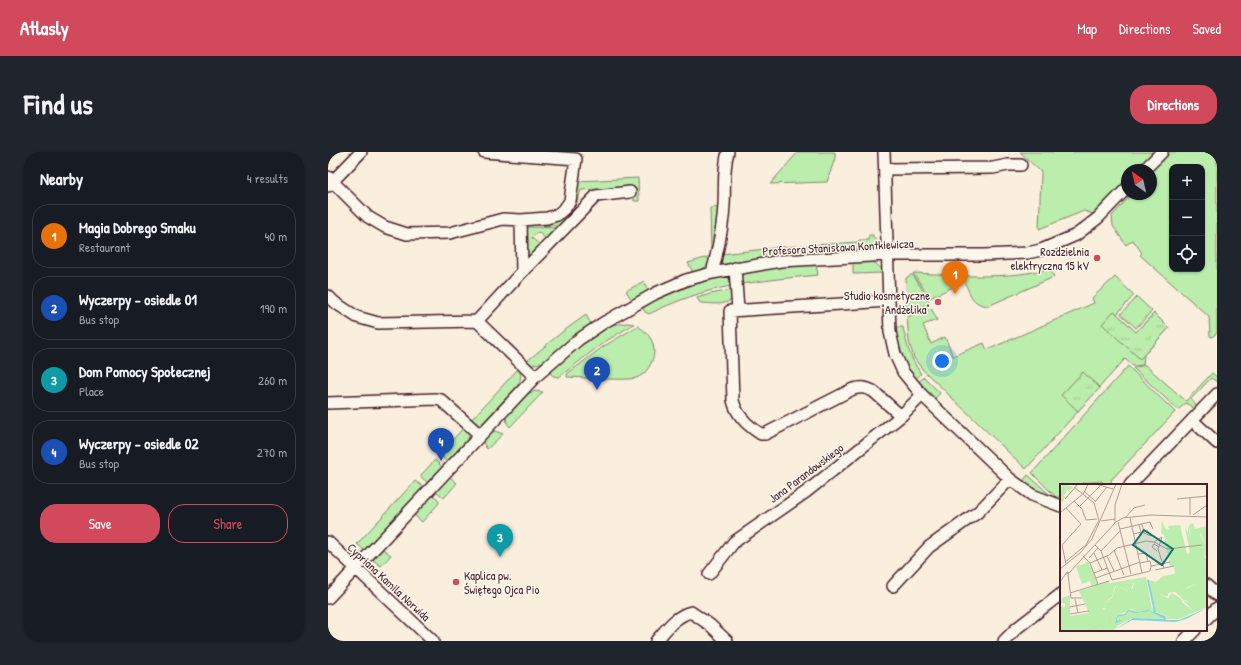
<!DOCTYPE html>
<meta charset="utf-8">
<style>
:root{--surface:#171b24;--page:#20242c;--text:#f1f3f6;--muted:#9ea1a6;--line:#363941;--accent:#d1495b}
body{margin:0;font-family:"Patrick Hand",sans-serif;background:var(--page);color:var(--text)}
.controls{position:absolute;right:12px;top:12px;display:grid;overflow:hidden;border-radius:8px;box-shadow:0 1px 3px #0004}
.controls button{width:36px;height:36px;display:grid;place-items:center;padding:0;border:0;border-bottom:1px solid var(--line);background:var(--surface);color:var(--text);font:20px sans-serif}
.compass{position:absolute;left:793px;top:12px;width:36px;height:36px;border-radius:50%;background:var(--surface);box-shadow:0 1px 3px #0004;rotate:326deg}
.you{position:absolute;left:614px;top:209px;width:14px;height:14px;margin:-10px;border:3px solid #fff;border-radius:50%;background:#1a73e8;box-shadow:0 0 0 6px #1a73e833}
.badge{display:grid;place-items:center;width:26px;height:26px;border-radius:50%;background:var(--accent);color:#fff;font-size:13px;font-weight:700}
.pin{position:absolute;translate:-50% -33px;filter:drop-shadow(0 1px 2px #0008)}
.pin::after{content:'';position:absolute;top:21px;width:14px;height:12px;background:inherit;clip-path:polygon(0 0,100% 0,50% 100%)}
.list{margin:0;padding:0;list-style:none}
h2{display:flex;justify-content:space-between;align-items:center;height:52px;margin:0;padding:0 16px;font-size:17px}
h2 small{font-size:13px;font-weight:400;color:var(--muted)}
.list li{display:grid;grid-template-columns:26px 1fr auto;gap:12px;align-items:center;box-sizing:border-box;height:64px;margin:0 8px 8px;padding:0 8px;border:1px solid var(--line);border-radius:16px}
.list b{display:block;font-size:15px;white-space:nowrap}
.list p{margin:0;font-size:13px;white-space:nowrap;color:var(--muted)}
.list em{font-size:13px;font-style:normal;color:var(--muted)}
.actions{display:flex;gap:8px;padding:12px 16px}
.actions a{flex:1;padding:9px 0;border:1px solid var(--accent);border-radius:16px;text-align:center;font-size:14px;color:var(--accent)}
.actions .main{background:var(--accent);color:#fff}
.icon{flex:none;width:22px;height:22px;fill:none;stroke:currentColor;stroke-width:2;stroke-linecap:round;stroke-linejoin:round}
.map{position:relative;flex:none;width:889px;height:489px;overflow:hidden;border-radius:16px}
header{display:flex;align-items:center;gap:24px;box-sizing:border-box;height:56px;padding:0 20px;background:var(--accent);color:#fff}
header strong{font-size:19px}
nav{display:flex;gap:22px;margin-inline-start:auto;font-size:14px}
.intro{display:flex;align-items:center;justify-content:space-between;box-sizing:border-box;height:96px;padding:0 24px}
h1{margin:0;font-size:28px}
.button{padding:10px 18px;border-radius:16px;background:var(--accent);color:#fff;font-size:14px;font-weight:700}
main{display:flex;gap:24px;padding:0 24px}
aside{flex:1;background:var(--surface);border-radius:16px;box-shadow:0 1px 3px #0004}
.map>svg:first-child{display:block}
.grass{fill:#bbedac;stroke:#82866c;fill-rule:evenodd}
.park{fill:url(#park-tufts);stroke:#82866c}
.lines{fill:none;stroke-linecap:round;stroke-linejoin:round}
.minor-casing{stroke:#4a1f2b;stroke-width:14}
.minor{stroke:#fbf7ec;stroke-width:11}
.poi-dot{fill:#d1495b;stroke:#fbf7ec;stroke-width:1.5}
.labels{text-anchor:middle;dominant-baseline:central;stroke-width:3;stroke-linejoin:round;paint-order:stroke}
.street-label{font-size:12px;fill:#4a1f2b;stroke:#fbf7ec}
.poi-label{font-size:12px;fill:#4a1f2b;stroke:#fbf7ec;text-anchor:end}
.inset-river{fill:none;stroke:#86d3e4;stroke-width:2}
.inset-road{fill:none;stroke:#b49b96;stroke-width:1}
.view{fill:#0f766e;fill-opacity:0.15;stroke:#0f766e;stroke-width:2}
.inset-edge{fill:none;stroke:#4a1f2b;stroke-width:2}
</style>
<header>
<strong>Atlasly</strong>
<nav><a>Map</a><a>Directions</a><a>Saved</a></nav>
</header>
<div class="intro"><h1>Find us</h1><a class="button">Directions</a></div>
<main>
<aside>
<h2>Nearby<small>4 results</small></h2>
<ul class="list">
<li><span class="badge" style="background:#e8710a">1</span><div><b>Magia Dobrego Smaku</b><p>Restaurant</p></div><em>40 m</em></li>
<li><span class="badge" style="background:#1a4fb4">2</span><div><b>Wyczerpy - osiedle 01</b><p>Bus stop</p></div><em>190 m</em></li>
<li><span class="badge" style="background:#0f9aa8">3</span><div><b>Dom Pomocy Społecznej</b><p>Place</p></div><em>260 m</em></li>
<li><span class="badge" style="background:#1a4fb4">4</span><div><b>Wyczerpy - osiedle 02</b><p>Bus stop</p></div><em>270 m</em></li>
</ul>
<div class="actions"><a class="main">Save</a><a>Share</a></div>
</aside>
<div class="map">
<svg width="889" height="489" viewBox="0 0 889 489">
<defs>
<pattern id="park-tufts" width="24" height="20" patternUnits="userSpaceOnUse"><rect width="24" height="20" fill="#bbedac"/><path d="M3 7l-1-3M5 7V3M7 7l1-3M15 17l-1-3M17 17v-4M19 17l1-3" fill="none" stroke="#a2cb94"/></pattern>
</defs>
<rect width="100%" height="100%" fill="#faeedd"/>
<filter id="ink" filterUnits="userSpaceOnUse"><feTurbulence type="fractalNoise" baseFrequency=".025" numOctaves="2"/><feDisplacementMap in="SourceGraphic" scale="8" xChannelSelector="R" yChannelSelector="G"/><feConvolveMatrix kernelMatrix="1 2 1 2 8 2 1 2 1" color-interpolation-filters="sRGB"/></filter>
<g filter="url(#ink)">
<path class="grass" d="M470 0H507V6L499 30 442 32Z
M692 0H889V181L884 185 882 184 881 165 812 103 814 101 805 88 798 93 785 74 784 64 804 42H823V18H799V30L797 29 765 62 756 59 711 77 713 20ZM844 15H874V117H844Z
M310 26 311 49H306L305 35 253 38C249 54 243 62 232 74L201 73 224 68 250 29Z
M390 55 389 79 384 100H383L382 56Z
M199 75 230 76 219 88 210 80 204 86 213 94 201 108 198 106Z
M541 83H545V85L551 92 543 98 457 103 395 113 391 107 393 102 455 95 531 90V88H540Z
M383 104C380 116 375 117 365 120L360 111Z
M543 109C549 112 552 114 555 121L525 122V110Z
M488 113 490 123 450 127 413 132V125L416 120 451 115Z
M722 116 726 125 660 154C643 152 642 142 636 128L637 125 640 124C667 124 696 124 722 116Z
M585 121 628 123 633 131 602 146Z
M583 123H585L600 146 601 152 579 159 578 126Z
M398 124 403 127V134C375 139 347 149 321 162L317 160 315 157 318 153C346 139 367 131 398 124Z
M787 125 806 143 789 162 808 180 826 161 841 176 816 203 815 213 805 214 797 207 698 317 595 218 586 206 581 190 579 165 603 156 609 168 595 173 603 192 617 185 625 204 656 191 659 198 766 151 764 146Z
M316 129 320 139 304 148 298 139Z
M404 138V146C398 155 382 151 372 151L369 146 382 142Z
M809 145 824 159 808 176 793 162Z
M258 163 263 172 215 210 204 213 199 211V209L234 180Z
M299 171 306 172 275 191 231 225 225 224 223 222 224 217 253 193 282 173Z
M310 174C319 180 326 188 326 199 326 210 318 223 308 226 299 228 289 227 279 227 266 226 252 226 239 225V222L276 194Z
M569 175H575C579 195 582 205 593 222L587 227C573 209 571 199 567 176Z
M817 213 858 249 884 221 889 225V230L883 226 863 247 869 255 867 257 858 251 850 258 805 216Z
M800 214 847 260 784 327 782 333H775L774 329 754 331V333H733V345H728L704 321Z
M190 217C194 223 193 227 190 233L152 274H148L142 269Z
M596 225 612 241 606 248 589 231Z
M208 239 215 240 182 275 179 271 178 266 180 261 196 243Z
M136 275 141 280V286L119 310 112 302Z
M167 279 175 282 159 297 154 289 160 282Z
M107 308 114 315 100 331 93 325V323Z
M700 323 728 348 707 339 695 331 696 328Z
M121 324 129 331 116 346 108 339Z
M87 329 96 335 37 399 29 392Z
M105 343 110 347 111 351 94 370 86 363Z
M55 397 63 403 53 414 45 408Z"/>
<path class="park" d="M786 159 808 180 826 161 841 176 812 207 774 172Z
M755 220 772 236 750 259 733 243Z"/>
<g class="lines">
<g class="minor-casing">
<path id="minor" d="M556 0 562 180 567 202 575 220 594 243 682 327 704 343 733 354
M557 17 665 16 680 13H693
M816 18 834 0
M0 25 40 65 57 75 79 82 122 81 175 67 193 68 219 66 229 63 237 56 242 49 248 7 156 0
M0 34 33 0
M193 68 194 120
M407 116 410 158
M384 121C390 98 395 76 396 53 397 35 395 17 400 0
M0 144 6 150 29 165 50 171 149 169 207 225
M561 149 402 159 405 248C408 263 420 274 433 282H437L525 237C533 235 537 235 545 239L573 264
M149 169 194 120 268 44 302 40
M0 251 107 247 113 248 152 283
M864 268 889 291
M802 333 889 242
M0 390 105 489
M381 422 406 390 478 340 573 264 594 243
M878 433 889 443
M565 434 601 395 650 360 682 327
M0 446 207 225 250 188 275 171 328 141 358 128 384 121 453 109 560 103H657L699 101 713 98 748 83 770 66 799 36
M878 467 889 456
M328 489C339 477 347 464 363 460L382 473 399 489
M676 489 689 476 733 442
M856 489 867 478"/>
</g>
<use href="#minor" class="minor"/>
</g>
</g>
<g class="poi-dot">
<circle cx="769" cy="106" r="4"/>
<circle cx="610" cy="150" r="4"/>
<circle cx="128" cy="430" r="4"/>
</g>
<g class="labels">
<g class="street-label">
<text transform="translate(510 95) rotate(-3)">Profesora Stanisława Kontkiewicza</text>
<text transform="translate(478 321) rotate(-37)">Jana Parandowskiego</text>
<text transform="translate(61 430) rotate(43)">Cypriana Kamila Norwida</text>
</g>
<g class="poi-label">
<text x="761" y="99">Rozdzielnia<tspan x="761" dy="14">elektryczna 15 kV</tspan></text>
<text x="602" y="143">Studio kosmetyczne<tspan x="602" dy="14">"Andżelika"</tspan></text>
<text x="136" y="423" text-anchor="start">Kaplica pw.<tspan x="136" dy="14">Świętego Ojca Pio</tspan></text>
</g>
</g>
<g transform="translate(732 332)">
<rect width="147" height="147" fill="#faeedd"/>
<path d="M102 37 106 46 109 45 108 42 120 41 127 70 130 69 125 44 128 49V42L131 53 129 41 133 39 135 45 147 42V61H145L141 49 140 50 144 63 147 100 144 102V97L128 103 120 109 122 114 115 108 108 109V112H103L100 108 102 112 108 114 112 109 121 115 123 119 133 127 122 115 127 118 130 116 147 120V123L119 135H104L110 133 96 128 89 96 96 98 103 92 115 90 114 82H110L104 51 101 49ZM28 77 35 92 27 95 22 82ZM86 93 92 126 78 128 71 125 43 139 38 147H0V122L5 123V119H0L2 114 10 111V132L29 129 19 107 33 103 37 97 38 101 49 97 50 99ZM78 94 81 98 74 97 73 104 67 107 60 103 51 117 46 119 52 120V123L42 126 48 135 37 146 28 144 32 143 31 140 37 141V125L43 124 46 121 44 118 52 113 55 102 65 99V102L70 105 72 97ZM69 127 81 128 86 134H73L57 142V139L64 135Z" fill="#bbedac" fill-rule="evenodd"/>
<path d="M2 0 13 3 9 7 5 5 7 8 3 11 5 14 0 21ZM140 49 145 61H147V96L142 83 143 75 146 74ZM28 79 23 82 27 95 35 92 37 97 32 103 30 97 22 100 16 82ZM122 81 123 87 119 89V94L124 93 125 97 120 96 119 100 116 83ZM144 96V102L147 100V120L141 122 122 115 120 109 124 106ZM92 123 95 128 112 134 86 135 81 128 69 127 64 136 57 139V143L52 147H38L43 139 58 130H64L68 125 77 128 92 126Z" fill="#bbedac"/>
<path d="M78 94 84 98 74 97 70 108 60 103 52 116 46 119H52V125L49 128 44 124 42 125 48 135 37 146 26 145 32 143 30 139 37 141V125L43 124 46 121 44 118 52 114 57 99 65 97V102L70 105 72 97Z" fill="#bbedac"/>
<path d="M147 124 126 135 115 138 72 136 53 147 73 134 104 135 90 127 75 129 69 127 65 131 57 133V137L61 136H62L55 140 57 132 65 130 68 126 78 128 88 126 105 132 106 136H119Z" fill="#86d3e4"/>
<path class="inset-river" d="M88 96 95 128"/>
<path class="inset-road" d="M36 0 53 5M14 3 34 19 39 36M24 7 35 17M130 14V31M5 15 18 0M117 15 147 12M14 17 22 25 26 36 37 35M35 18 47 3M20 22 40 2M6 24 21 40M1 28 24 9 28 0M133 31 147 21M65 34 74 24 85 21M41 37 55 35M55 37V21L62 0M58 38 71 90M54 39 63 34 91 31 147 33M82 40 84 49 91 52 87 46M60 45 90 38 93 45M74 50 81 48 79 41M94 58 102 53 98 65 104 84M35 61 41 67 52 96 82 89 70 34M54 66 64 91M41 67 61 46M97 67 92 63 94 60 99 63M34 69 42 86M78 70 86 69 88 78M23 72 30 79 38 100M47 72 54 87M29 74 38 64M5 78 26 61 39 36M30 79 49 71 57 64 86 57 94 58 107 65 142 61M80 79 90 77 91 82M6 80 2 61 21 40M91 82 110 78M0 85 20 69 32 55 56 0M95 86 114 82M9 89 55 39M34 89 47 84M82 89 90 87 91 82M8 90 11 114H22M36 94 80 78M0 98 7 88 9 89 6 90M10 109 49 97M15 115 18 129M10 123 25 120M10 130 29 127"/>
<path class="view" d="M84 46 113 65 102 81 73 61Z"/>
<rect width="147" height="147" class="inset-edge"/>
</g>
</svg>
<div class="controls">
<button>+</button>
<button>−</button>
<button><svg class="icon" aria-label="locate" viewBox="0 0 24 24"><circle cx="12" cy="12" r="6"/><path d="M12 2v4M12 18v4M2 12h4M18 12h4"/></svg></button>
</div>
<svg class="compass" viewBox="-18 -18 36 36"><path d="M0-13l5 13h-10z" fill="#e53935"/><path d="M0 13l5-13h-10z" fill="#9ea1a6"/></svg>
<div class="you"></div>
<div class="pin badge" style="left:627px;top:142px;background:#e8710a">1</div>
<div class="pin badge" style="left:269px;top:238px;background:#1a4fb4">2</div>
<div class="pin badge" style="left:172px;top:405px;background:#0f9aa8">3</div>
<div class="pin badge" style="left:113px;top:309px;background:#1a4fb4">4</div>
</div>
</main>
